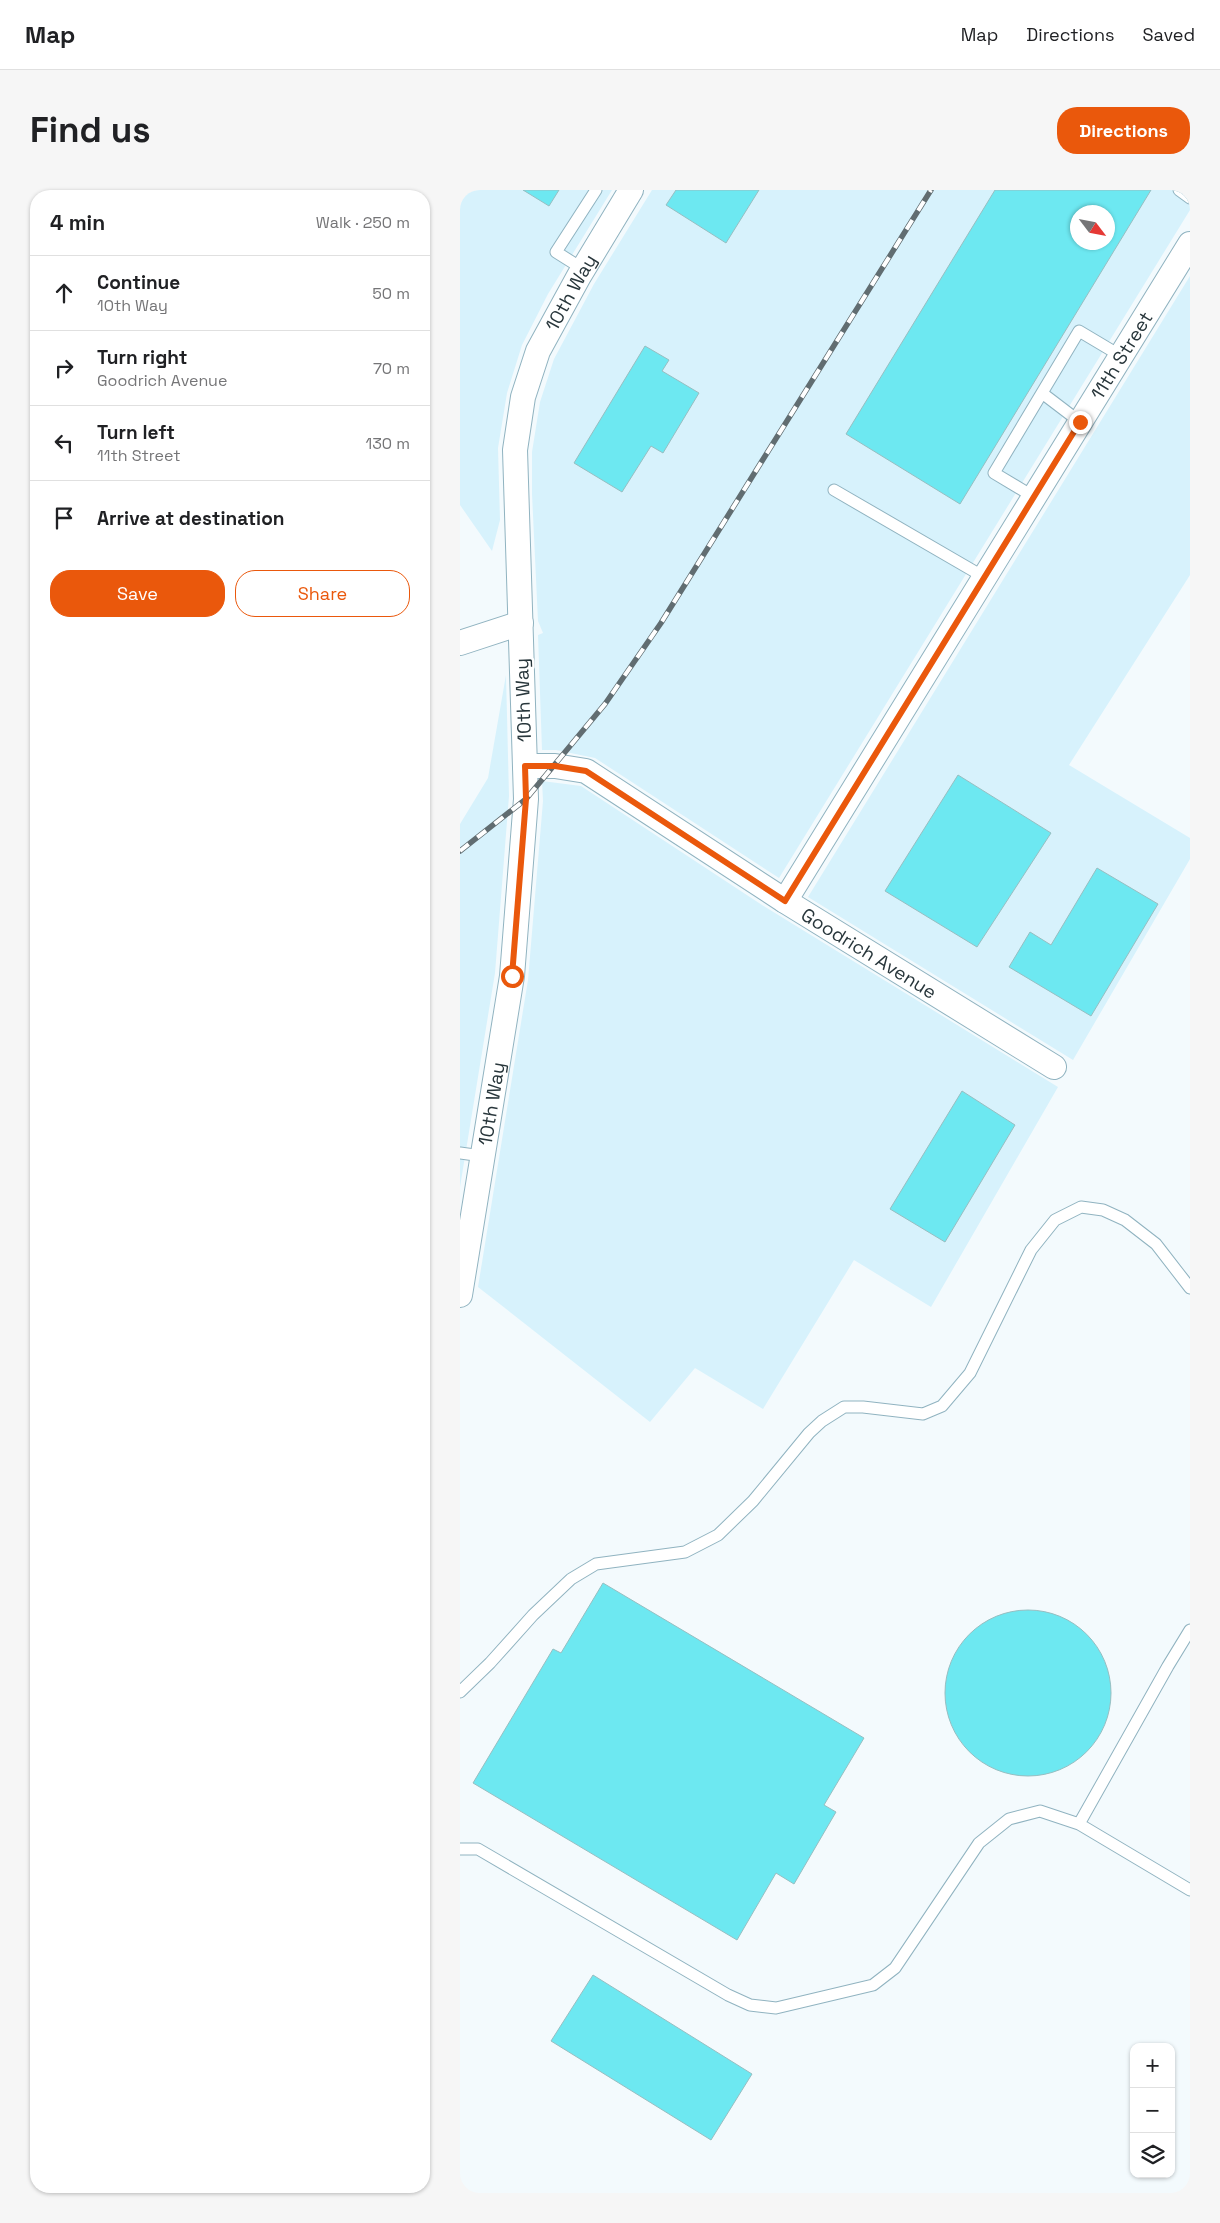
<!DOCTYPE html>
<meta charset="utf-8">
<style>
:root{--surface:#fff;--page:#f6f6f6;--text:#202124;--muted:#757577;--line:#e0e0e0;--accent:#ea580c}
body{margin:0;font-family:"Space Grotesk",sans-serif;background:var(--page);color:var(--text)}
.controls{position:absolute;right:15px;bottom:15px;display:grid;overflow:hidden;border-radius:10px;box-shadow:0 1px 4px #0004}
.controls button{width:45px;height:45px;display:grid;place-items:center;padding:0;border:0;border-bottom:1px solid var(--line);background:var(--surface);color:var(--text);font:25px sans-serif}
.compass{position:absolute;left:610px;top:15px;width:45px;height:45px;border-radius:50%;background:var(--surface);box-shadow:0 1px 4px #0004;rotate:122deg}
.stop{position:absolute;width:15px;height:15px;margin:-11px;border:4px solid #ea580c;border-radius:50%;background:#fff}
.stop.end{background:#ea580c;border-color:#fff;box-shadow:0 1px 5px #0008}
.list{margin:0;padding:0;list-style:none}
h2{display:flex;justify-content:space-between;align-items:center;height:65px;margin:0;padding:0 20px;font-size:21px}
h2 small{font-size:16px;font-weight:400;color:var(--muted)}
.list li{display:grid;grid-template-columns:32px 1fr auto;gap:15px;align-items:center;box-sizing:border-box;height:75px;padding:0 20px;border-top:1px solid var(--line)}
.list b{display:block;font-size:19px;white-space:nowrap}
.list p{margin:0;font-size:16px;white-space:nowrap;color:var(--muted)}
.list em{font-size:16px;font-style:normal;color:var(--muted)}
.actions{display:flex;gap:10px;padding:15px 20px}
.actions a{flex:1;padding:11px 0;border:1px solid var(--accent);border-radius:20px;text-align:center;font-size:18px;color:var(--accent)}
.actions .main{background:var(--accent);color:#fff}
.icon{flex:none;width:28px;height:28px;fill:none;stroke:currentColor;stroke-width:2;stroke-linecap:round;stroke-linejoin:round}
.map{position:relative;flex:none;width:730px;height:2003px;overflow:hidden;border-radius:20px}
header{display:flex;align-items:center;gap:30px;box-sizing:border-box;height:70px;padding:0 25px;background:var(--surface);border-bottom:1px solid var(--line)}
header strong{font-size:24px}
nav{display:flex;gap:28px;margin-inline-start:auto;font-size:18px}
.intro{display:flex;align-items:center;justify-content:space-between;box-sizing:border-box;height:120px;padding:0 30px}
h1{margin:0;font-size:35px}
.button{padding:12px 22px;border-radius:20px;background:var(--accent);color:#fff;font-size:18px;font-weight:700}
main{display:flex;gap:30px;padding:0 30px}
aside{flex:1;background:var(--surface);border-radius:20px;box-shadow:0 1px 4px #0004}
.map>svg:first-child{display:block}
.built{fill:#d7f2fc;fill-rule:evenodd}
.building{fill:#6de8f1;stroke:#97bec1;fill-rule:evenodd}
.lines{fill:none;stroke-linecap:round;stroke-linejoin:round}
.lane-casing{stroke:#90b3c0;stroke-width:13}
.street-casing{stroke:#90b3c0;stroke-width:26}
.lane{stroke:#fff;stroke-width:11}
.street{stroke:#fff;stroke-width:24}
.rail-casing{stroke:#616d71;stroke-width:5.5}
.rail{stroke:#fff;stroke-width:4;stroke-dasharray:11;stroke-linecap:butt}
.route{stroke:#ea580c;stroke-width:6}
.labels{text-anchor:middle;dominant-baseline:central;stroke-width:5;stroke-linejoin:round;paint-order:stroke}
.street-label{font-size:19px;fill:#28363b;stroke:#fff}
</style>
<header>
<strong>Map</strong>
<nav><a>Map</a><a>Directions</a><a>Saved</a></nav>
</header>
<div class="intro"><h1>Find us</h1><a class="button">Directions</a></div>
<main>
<aside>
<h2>4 min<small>Walk · 250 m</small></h2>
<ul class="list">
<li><svg class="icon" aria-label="ahead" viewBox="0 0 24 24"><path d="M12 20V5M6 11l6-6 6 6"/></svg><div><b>Continue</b><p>10th Way</p></div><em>50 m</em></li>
<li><svg class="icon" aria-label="right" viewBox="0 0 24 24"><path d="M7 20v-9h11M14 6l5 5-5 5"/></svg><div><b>Turn right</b><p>Goodrich Avenue</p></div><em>70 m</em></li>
<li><svg class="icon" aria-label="left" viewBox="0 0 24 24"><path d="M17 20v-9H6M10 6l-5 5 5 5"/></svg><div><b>Turn left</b><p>11th Street</p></div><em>130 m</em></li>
<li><svg class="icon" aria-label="arrive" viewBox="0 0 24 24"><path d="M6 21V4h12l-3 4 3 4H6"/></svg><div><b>Arrive at destination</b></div></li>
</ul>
<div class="actions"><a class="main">Save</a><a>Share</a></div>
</aside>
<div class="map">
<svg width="730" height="2003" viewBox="0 0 730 2003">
<rect width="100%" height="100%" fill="#f3fafd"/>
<path class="built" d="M0 0H152L88 104 62 155 47 203 38 258 40 330 32 361 0 315Z
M192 0H730V20L319 688 135 568 96 560H82L78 445 83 443 78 431 72 304V262L80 212 94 169 134 94ZM618 22H648V52H618Z
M730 86V385L609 575 730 648V669L613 870 348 707Z
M46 485 49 606 35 783 0 997V634L28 588Z
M82 591 121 596 302 715 598 897 471 1117 394 1070 303 1219 235 1178 190 1232 18 1097 68 790 83 611Z"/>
<path class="building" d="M63 0H99L89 16Z
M216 0H299L266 53 206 15Z
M535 0H691L500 314 386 244ZM618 22H648V52H618Z
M185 156 209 170 202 181 239 203 203 263 191 256 162 302 114 273Z
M498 585 591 643 517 757 425 701Z
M637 678 698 714 631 826 549 777 570 742 591 755Z
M502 901 555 935 485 1052 430 1019Z
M143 1393 404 1548 364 1615 376 1622 334 1694 316 1683 277 1750 13 1593 93 1459 101 1463Z
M485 1503a83 83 0 1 1 166 0a83 83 0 1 1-166 0Z
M133 1785 292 1884 251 1950 91 1851Z"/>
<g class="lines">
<g class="lane-casing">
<path id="lane" d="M719 0 730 8
M123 79 96 62 136 0
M582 203 620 232
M374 300 524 387
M574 307 534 283 619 141 661 166
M0 963 22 966
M0 1502 30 1473 73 1425 111 1389 136 1374 225 1362 258 1345 293 1311 349 1243 362 1231 384 1217H403L463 1224 482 1216 510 1183 571 1060 595 1030 621 1017 643 1020 665 1030 696 1054 730 1098
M619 1634 708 1476 730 1440
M0 1659H18L268 1805 290 1815 316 1818 413 1795 435 1778 519 1653 549 1629 580 1621 619 1634 730 1700"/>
</g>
<g class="street-casing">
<g id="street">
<path d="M0 453 61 433"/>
<path id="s1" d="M65 576H95L126 581 325 711 594 877"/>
<path id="s2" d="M325 711 730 54"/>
<path id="s3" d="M0 1105 52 786 66 609 55 260 63 207 78 161 119 86 171 0"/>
</g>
</g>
<use href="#lane" class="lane"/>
<use href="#street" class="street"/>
<g class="rail-casing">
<path id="rail" d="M0 661 66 609 145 514 201 433 471 0"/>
</g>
<use href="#rail" class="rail"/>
</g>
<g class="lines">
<path class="route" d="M52 786 66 609 65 576H95L126 581 325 711 620 232"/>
</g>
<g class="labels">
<g class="street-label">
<text stroke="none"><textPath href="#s3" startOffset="1019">10th Way</textPath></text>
<text stroke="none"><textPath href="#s2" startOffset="641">11th Street</textPath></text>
<text transform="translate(63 510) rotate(-92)">10th Way</text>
<text stroke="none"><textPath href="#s1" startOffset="398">Goodrich Avenue</textPath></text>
<text stroke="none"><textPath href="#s3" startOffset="194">10th Way</textPath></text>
</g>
</g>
</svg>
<div class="controls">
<button>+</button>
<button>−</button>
<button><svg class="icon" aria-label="layers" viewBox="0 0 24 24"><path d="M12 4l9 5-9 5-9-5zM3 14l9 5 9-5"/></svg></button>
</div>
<svg class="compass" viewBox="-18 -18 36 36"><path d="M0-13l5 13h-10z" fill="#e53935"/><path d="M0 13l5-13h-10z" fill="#757577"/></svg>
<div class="stop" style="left:52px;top:786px"></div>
<div class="stop end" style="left:620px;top:232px"></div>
</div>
</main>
